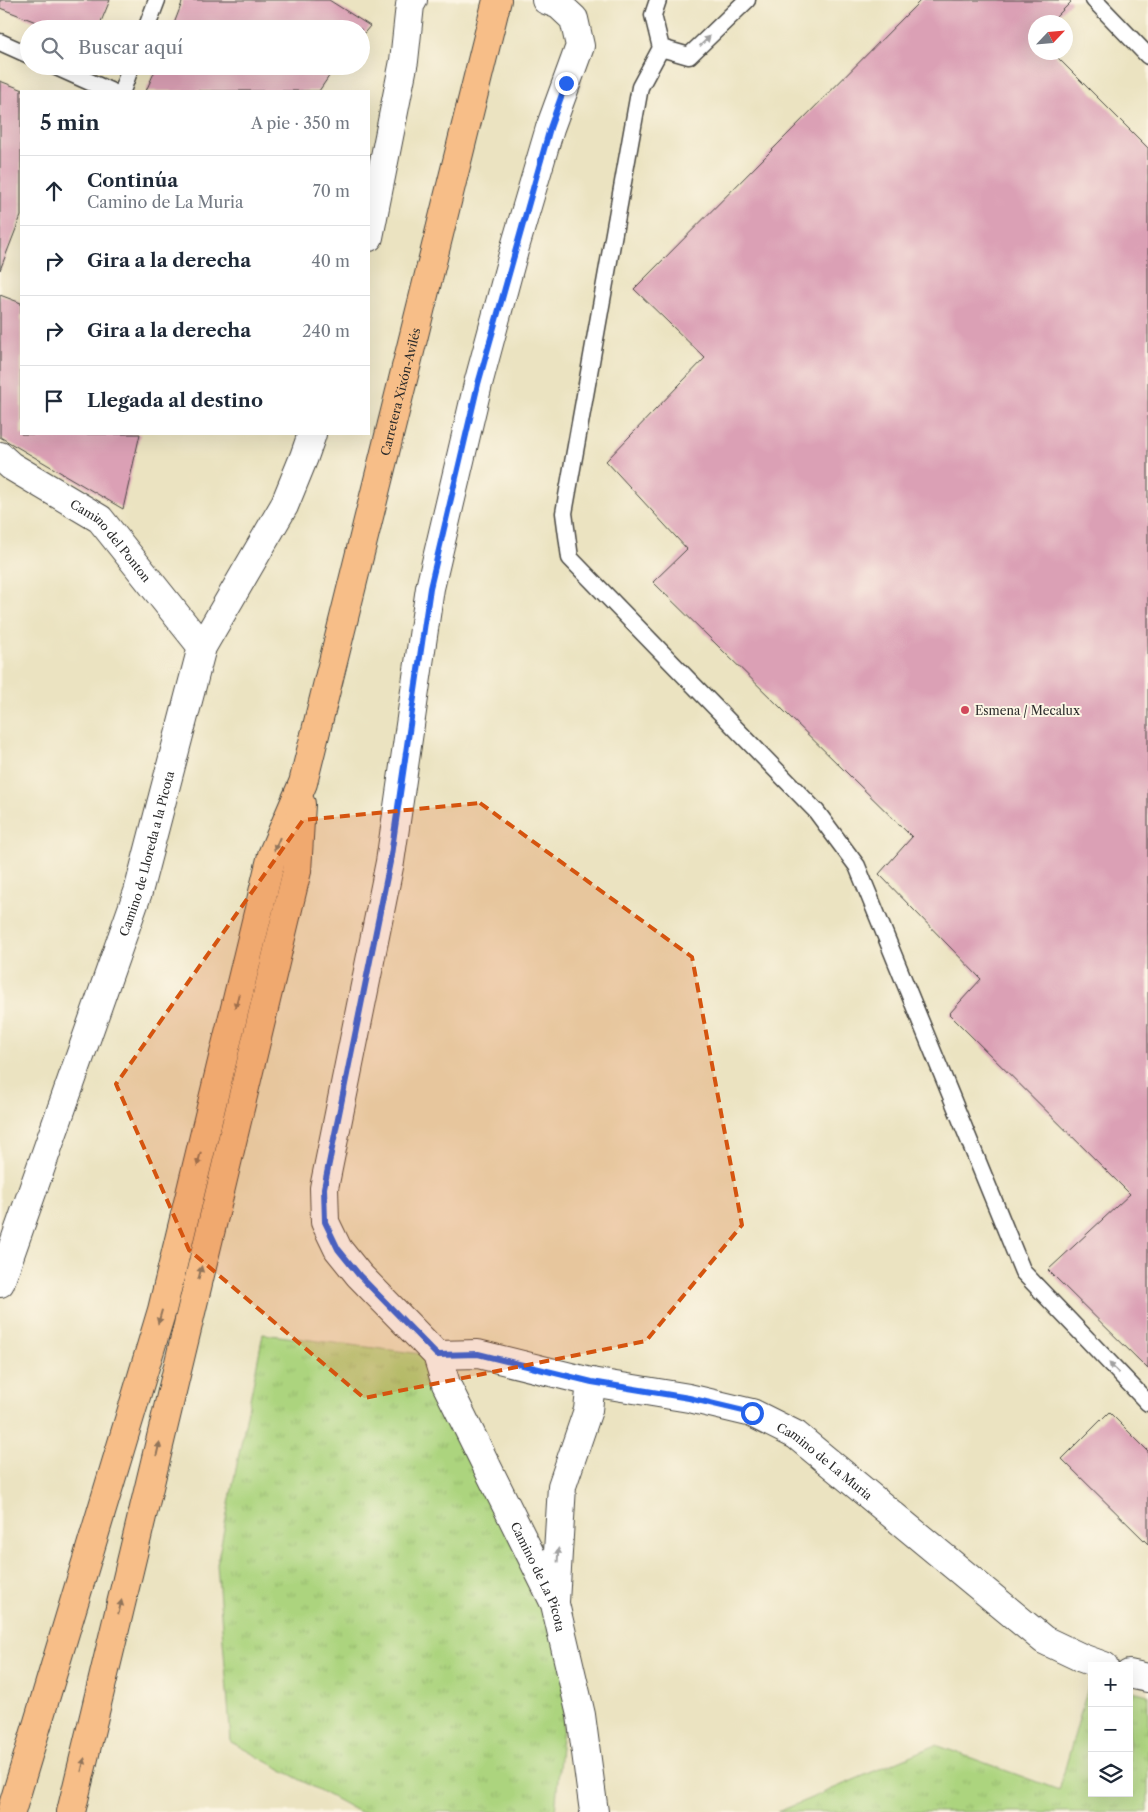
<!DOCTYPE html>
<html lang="es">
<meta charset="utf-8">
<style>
:root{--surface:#fff;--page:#f2f2f3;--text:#1f2937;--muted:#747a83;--line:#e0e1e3}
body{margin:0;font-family:"Libre Caslon Text",serif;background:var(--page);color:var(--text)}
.controls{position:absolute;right:15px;bottom:15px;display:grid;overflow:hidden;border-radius:0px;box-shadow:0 5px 20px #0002}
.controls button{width:45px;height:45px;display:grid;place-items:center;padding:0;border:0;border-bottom:1px solid var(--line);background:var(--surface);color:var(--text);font:25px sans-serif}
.compass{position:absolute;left:1028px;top:15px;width:45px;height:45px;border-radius:50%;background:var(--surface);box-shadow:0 5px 20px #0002;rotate:64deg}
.stop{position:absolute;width:15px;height:15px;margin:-11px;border:4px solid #2563eb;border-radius:50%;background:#fff}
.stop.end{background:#2563eb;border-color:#fff;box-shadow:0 1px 5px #0008}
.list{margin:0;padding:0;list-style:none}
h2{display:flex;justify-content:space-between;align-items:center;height:65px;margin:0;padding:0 20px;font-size:21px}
h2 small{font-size:16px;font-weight:400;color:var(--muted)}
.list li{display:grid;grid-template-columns:32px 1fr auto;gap:15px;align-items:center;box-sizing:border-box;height:70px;padding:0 20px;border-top:1px solid var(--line)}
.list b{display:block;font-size:19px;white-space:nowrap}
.list p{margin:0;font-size:16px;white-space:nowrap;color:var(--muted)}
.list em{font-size:16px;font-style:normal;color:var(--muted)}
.icon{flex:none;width:28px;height:28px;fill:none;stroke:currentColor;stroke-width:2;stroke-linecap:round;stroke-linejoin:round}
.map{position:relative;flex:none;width:1148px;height:1812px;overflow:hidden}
.search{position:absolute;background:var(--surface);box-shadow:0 5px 20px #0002;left:20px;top:20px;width:350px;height:55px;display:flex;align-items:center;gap:12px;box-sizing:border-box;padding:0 18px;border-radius:28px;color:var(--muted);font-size:19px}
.panel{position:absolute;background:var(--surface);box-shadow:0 5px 20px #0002;left:20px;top:90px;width:350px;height:345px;border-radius:0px}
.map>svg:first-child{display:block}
.grass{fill:url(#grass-tufts);stroke:#6c8054}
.building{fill:#dba0b5}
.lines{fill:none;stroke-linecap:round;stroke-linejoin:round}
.lane-casing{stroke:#484742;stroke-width:19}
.street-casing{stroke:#484742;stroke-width:30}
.highway-casing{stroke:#484742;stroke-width:30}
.lane{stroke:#fff;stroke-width:16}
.street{stroke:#fff;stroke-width:28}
.highway{stroke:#f7be88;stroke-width:28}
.oneway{fill:#a0a0a0}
.oneway2{fill:#91745a}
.route{stroke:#2563eb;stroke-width:6}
.marked{fill:#d5540f;fill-opacity:0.2;stroke:#d5540f;stroke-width:4;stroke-dasharray:10 6;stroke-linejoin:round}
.poi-dot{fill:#d1495b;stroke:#fcf5e5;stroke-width:2}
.labels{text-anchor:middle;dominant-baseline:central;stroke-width:4;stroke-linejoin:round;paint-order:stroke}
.street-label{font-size:12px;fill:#2b2b2b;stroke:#fcf5e5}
.poi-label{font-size:12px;fill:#2b2b2b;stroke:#fcf5e5;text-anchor:start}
</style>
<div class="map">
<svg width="1148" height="1812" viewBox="0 0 1148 1812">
<defs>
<pattern id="grass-tufts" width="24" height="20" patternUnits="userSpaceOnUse" patternTransform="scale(1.25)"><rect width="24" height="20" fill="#acd47e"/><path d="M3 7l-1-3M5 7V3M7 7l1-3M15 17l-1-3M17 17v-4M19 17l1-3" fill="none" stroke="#94b66d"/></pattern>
</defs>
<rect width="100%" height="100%" fill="#fcf5e5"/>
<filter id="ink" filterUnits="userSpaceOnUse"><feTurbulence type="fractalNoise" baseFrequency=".02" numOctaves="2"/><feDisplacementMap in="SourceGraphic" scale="10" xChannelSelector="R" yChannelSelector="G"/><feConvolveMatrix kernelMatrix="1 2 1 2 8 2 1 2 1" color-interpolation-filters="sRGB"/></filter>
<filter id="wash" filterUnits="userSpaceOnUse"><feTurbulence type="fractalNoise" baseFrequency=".0096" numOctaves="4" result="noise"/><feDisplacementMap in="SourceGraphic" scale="20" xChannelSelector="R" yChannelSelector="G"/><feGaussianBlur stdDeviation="1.12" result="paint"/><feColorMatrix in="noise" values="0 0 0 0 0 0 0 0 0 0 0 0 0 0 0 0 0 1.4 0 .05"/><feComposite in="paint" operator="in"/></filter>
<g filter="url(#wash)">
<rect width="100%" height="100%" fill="#ebe3c1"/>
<path class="grass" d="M263 1334 422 1354 569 1661 555 1812H359L231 1742 217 1564Z
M1090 1680 1092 1681V1793H1129V1690L1148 1695V1812H778L936 1745 1059 1790Z"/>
<g id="blocks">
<path class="building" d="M0 0H110L98 29H54L0 8Z
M183 0H329L370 26 361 37V29H172Z
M921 0H1069L1071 2 1051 22H1036V52H1052L1148 148V1369L1048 1270 1130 1194 949 1014 981 979 879 874 912 837 653 582 687 549 606 461 705 358 634 289Z
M157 66H336L319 91H146Z
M0 81 26 91H21V216L0 270Z
M0 295 21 303V434H140L123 509 0 437Z
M1109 1412 1148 1451V1544L1062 1459Z"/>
</g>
</g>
<g filter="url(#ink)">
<use href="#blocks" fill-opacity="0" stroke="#484742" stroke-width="1"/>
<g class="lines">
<g class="lane-casing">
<path id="lane" d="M658 0 653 15 661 48 689 56 747 0
M1094 0 1148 56
M146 29 157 0
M0 42 29 55
M661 48 640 87 564 513 570 558 816 811 857 866 1023 1272 1148 1403
M54 66 110 91
M122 91 131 66"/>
</g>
<g class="street-casing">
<g id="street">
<path id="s1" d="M546 0 559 5 574 19 580 46 550 128 515 247 478 384 430 588 390 862 324 1188 325 1222 338 1249 359 1275 437 1355 446 1384 555 1604 581 1715 594 1812"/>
<path d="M369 237 404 61 410 5 413 0"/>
<path id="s2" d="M0 456 11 466 100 519 202 647"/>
<path id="s3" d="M0 1283 138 892 202 647 284 506 304 457 312 434"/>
<path id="s4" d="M437 1355 478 1354 591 1382 689 1398 752 1413 796 1435 1044 1640 1082 1658 1104 1666"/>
<path d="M555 1602 562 1486 588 1410 591 1382"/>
<path d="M1129 1674 1148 1678"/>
</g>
</g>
<g class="highway-casing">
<g id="highway">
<path id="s5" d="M11 1812 162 1310 272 855 303 783 497 0"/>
<path d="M71 1812 297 871 301 804"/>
</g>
</g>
<use href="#lane" class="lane"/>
<use href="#street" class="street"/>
<use href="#highway" class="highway"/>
</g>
<defs><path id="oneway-solid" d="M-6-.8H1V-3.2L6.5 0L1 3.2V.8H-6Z" transform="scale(1.25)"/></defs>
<g class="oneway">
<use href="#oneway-solid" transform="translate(705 41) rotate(-44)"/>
<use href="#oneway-solid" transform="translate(1114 1368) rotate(-134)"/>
<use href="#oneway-solid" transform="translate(558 1555) rotate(-87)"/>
</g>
<g class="oneway2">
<use href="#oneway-solid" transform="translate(277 844) rotate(113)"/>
<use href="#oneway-solid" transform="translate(237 1001) rotate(104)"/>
<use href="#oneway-solid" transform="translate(199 1159) rotate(104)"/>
<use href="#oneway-solid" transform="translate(200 1273) rotate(-77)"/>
<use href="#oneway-solid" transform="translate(160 1317) rotate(106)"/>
<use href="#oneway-solid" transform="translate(158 1449) rotate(-77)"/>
<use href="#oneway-solid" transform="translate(120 1607) rotate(-77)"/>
<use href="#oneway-solid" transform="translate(83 1765) rotate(-77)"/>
</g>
</g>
<g class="lines" filter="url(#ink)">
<path class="route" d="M566 83 550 128 478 384 430 588 390 862 324 1188 325 1222 338 1249 359 1275 437 1355 478 1354 592 1382 689 1398 752 1413"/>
</g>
<path class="marked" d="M480 803 692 957 742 1225 646 1341 364 1398 189 1250 116 1084 303 820Z"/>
<circle class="poi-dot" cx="965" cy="710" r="5"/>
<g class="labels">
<g class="street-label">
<text stroke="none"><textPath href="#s5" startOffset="1474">Carretera Xixón-Avilés</textPath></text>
<text stroke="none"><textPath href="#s2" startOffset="141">Camino del Ponton</textPath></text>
<text stroke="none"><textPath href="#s3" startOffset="454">Camino de Lloreda a la Picota</textPath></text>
<text stroke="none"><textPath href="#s4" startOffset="409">Camino de La Muria</textPath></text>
<text stroke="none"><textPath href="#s1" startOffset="1688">Camino de La Picota</textPath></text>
</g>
<g class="poi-label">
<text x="975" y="710">Esmena / Mecalux</text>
</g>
</g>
</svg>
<div class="controls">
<button>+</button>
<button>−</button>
<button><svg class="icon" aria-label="layers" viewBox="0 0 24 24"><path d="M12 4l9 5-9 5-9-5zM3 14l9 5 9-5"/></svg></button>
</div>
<svg class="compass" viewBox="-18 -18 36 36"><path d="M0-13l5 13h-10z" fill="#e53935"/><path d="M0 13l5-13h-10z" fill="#747a83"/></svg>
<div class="stop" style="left:752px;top:1413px"></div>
<div class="stop end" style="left:566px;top:83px"></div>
<div class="search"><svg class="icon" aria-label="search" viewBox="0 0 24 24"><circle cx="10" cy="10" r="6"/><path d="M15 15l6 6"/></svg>Buscar aquí</div>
<section class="panel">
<h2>5 min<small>A pie · 350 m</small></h2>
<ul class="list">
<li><svg class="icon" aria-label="ahead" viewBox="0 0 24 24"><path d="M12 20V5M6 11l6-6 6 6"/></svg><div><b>Continúa</b><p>Camino de La Muria</p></div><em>70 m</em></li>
<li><svg class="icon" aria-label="right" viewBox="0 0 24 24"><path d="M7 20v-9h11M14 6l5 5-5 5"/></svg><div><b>Gira a la derecha</b></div><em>40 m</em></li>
<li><svg class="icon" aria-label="right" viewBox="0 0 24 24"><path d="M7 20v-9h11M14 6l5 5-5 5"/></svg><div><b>Gira a la derecha</b></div><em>240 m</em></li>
<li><svg class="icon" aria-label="arrive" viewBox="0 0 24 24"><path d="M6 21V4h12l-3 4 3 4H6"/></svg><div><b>Llegada al destino</b></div></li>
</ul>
</section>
</div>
